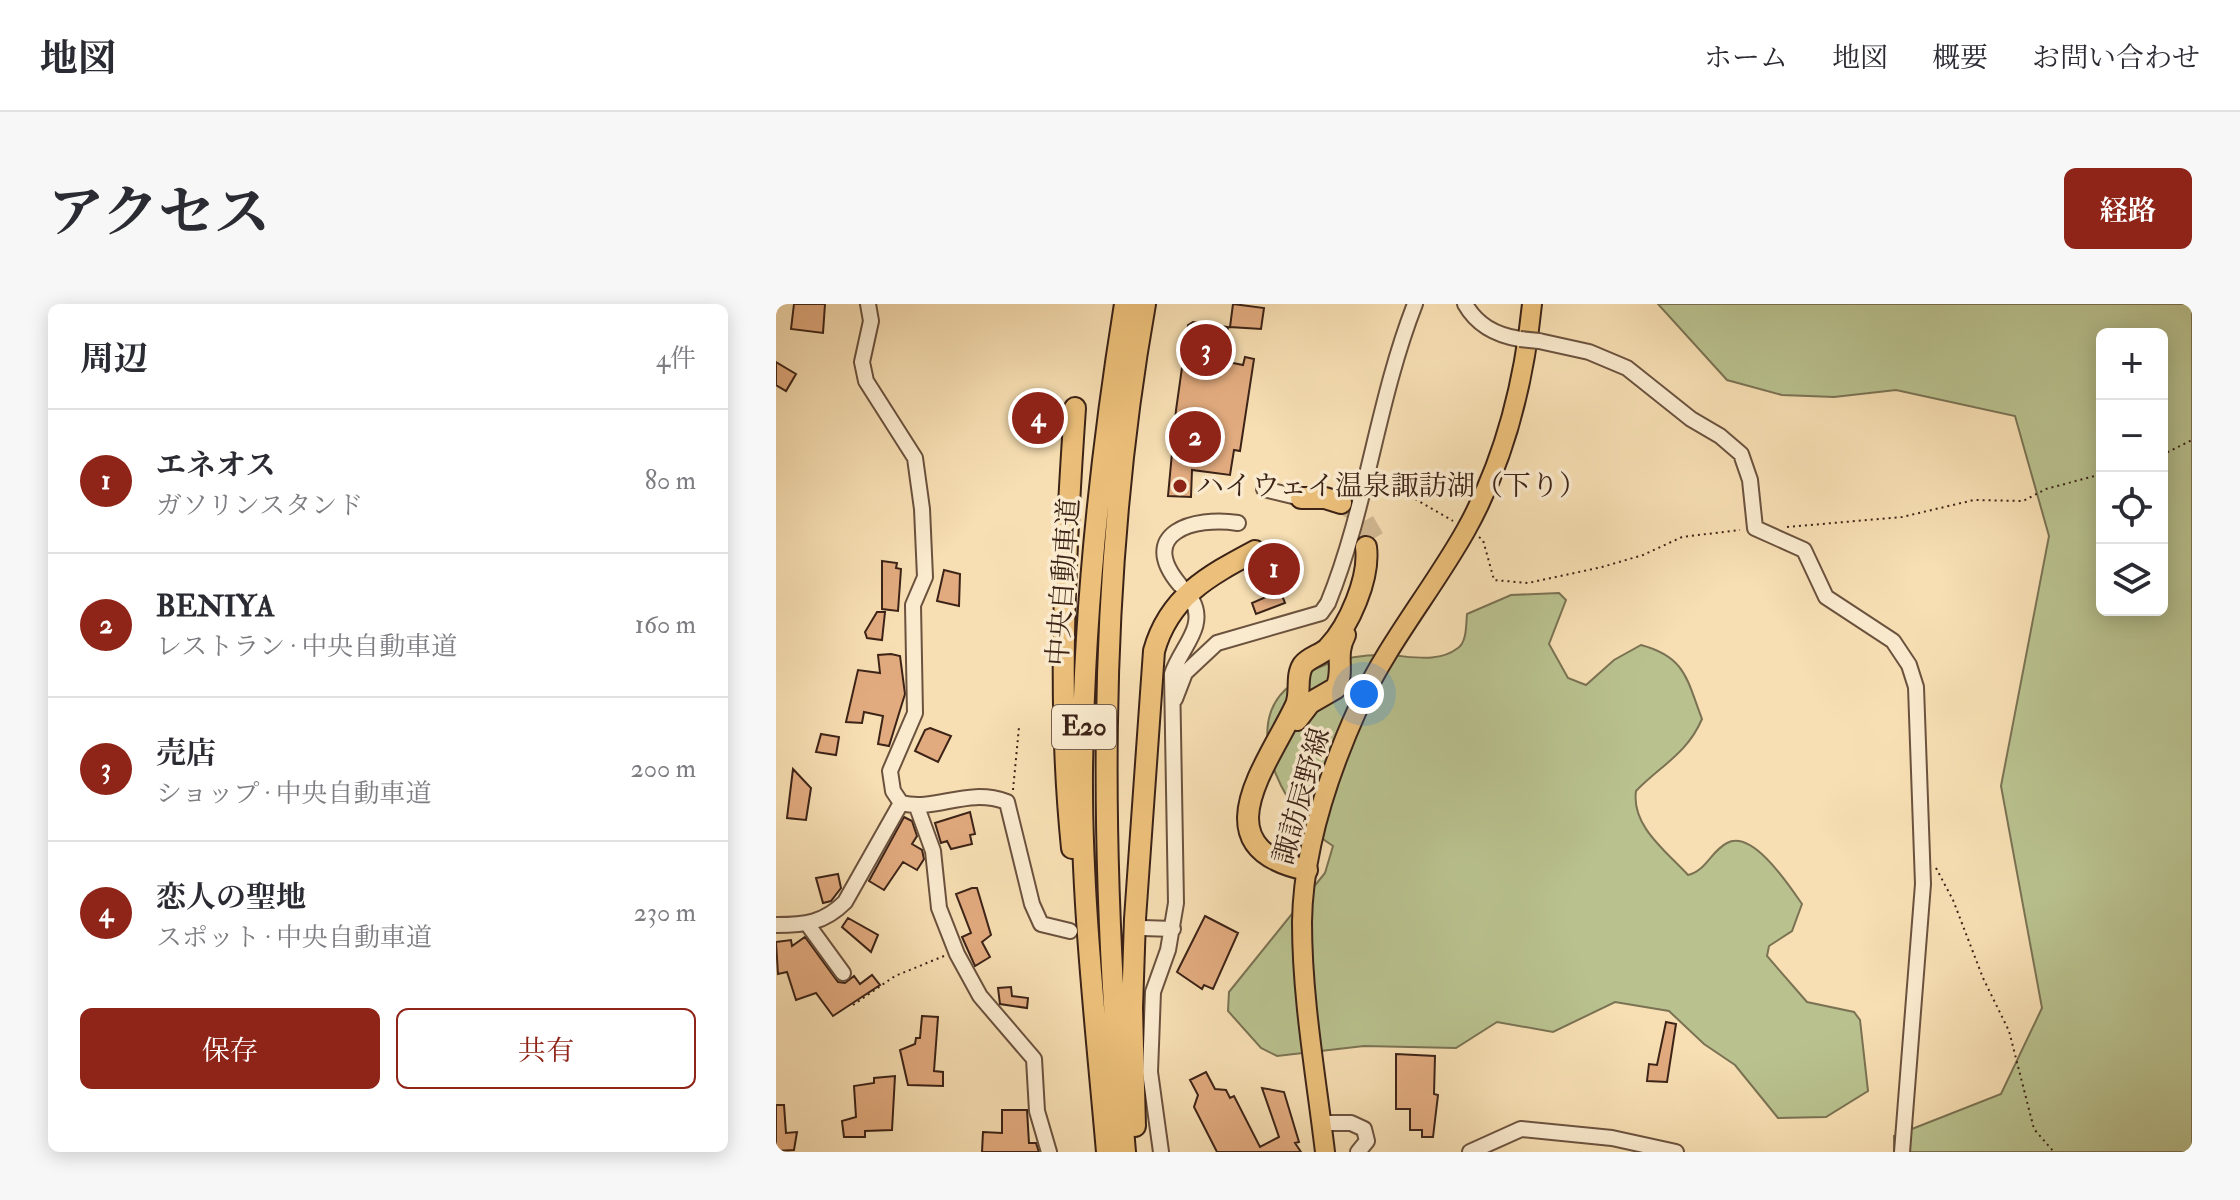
<!DOCTYPE html>
<html lang="ja">
<meta charset="utf-8">
<style>
:root{--surface:#fff;--page:#f7f7f7;--text:#2b2b33;--muted:#7c7c81;--line:#e1e1e2;--accent:#8f2418}
body{margin:0;font-family:"IM FELL Double Pica","Noto Serif JP",serif;background:var(--page);color:var(--text)}
.controls{position:absolute;right:24px;top:24px;display:grid;overflow:hidden;border-radius:12px;box-shadow:0 4px 20px #0003}
.controls button{width:72px;height:72px;display:grid;place-items:center;padding:0;border:0;border-bottom:2px solid var(--line);background:var(--surface);color:var(--text);font:40px sans-serif}
.you{position:absolute;left:588px;top:390px;width:28px;height:28px;margin:-20px;border:6px solid #fff;border-radius:50%;background:#1a73e8;box-shadow:0 0 0 12px #1a73e833}
.badge{display:grid;place-items:center;width:52px;height:52px;border-radius:50%;background:var(--accent);color:#fff;font-size:26px;font-weight:700}
.pin{position:absolute;translate:-50% -50%;border:4px solid #fff;box-shadow:0 2px 8px #0006}
.list{margin:0;padding:0;list-style:none}
h2{display:flex;justify-content:space-between;align-items:center;height:104px;margin:0;padding:0 32px;font-size:34px}
h2 small{font-size:26px;font-weight:400;color:var(--muted)}
.list li{display:grid;grid-template-columns:52px 1fr auto;gap:24px;align-items:center;box-sizing:border-box;height:144px;padding:0 32px;border-top:2px solid var(--line)}
.list b{display:block;font-size:30px;white-space:nowrap}
.list p{margin:0;font-size:26px;white-space:nowrap;color:var(--muted)}
.list em{font-size:26px;font-style:normal;color:var(--muted)}
.actions{display:flex;gap:16px;padding:24px 32px}
.actions a{flex:1;padding:18px 0;border:2px solid var(--accent);border-radius:12px;text-align:center;font-size:28px;color:var(--accent)}
.actions .main{background:var(--accent);color:#fff}
.icon{flex:none;width:44px;height:44px;fill:none;stroke:currentColor;stroke-width:2;stroke-linecap:round;stroke-linejoin:round}
.map{position:relative;flex:none;width:1416px;height:848px;overflow:hidden;border-radius:12px}
header{display:flex;align-items:center;gap:48px;box-sizing:border-box;height:112px;padding:0 40px;background:var(--surface);border-bottom:2px solid var(--line)}
header strong{font-size:38px}
nav{display:flex;gap:44px;margin-inline-start:auto;font-size:28px}
.intro{display:flex;align-items:center;justify-content:space-between;box-sizing:border-box;height:192px;padding:0 48px}
h1{margin:0;font-size:56px}
.button{padding:20px 36px;border-radius:12px;background:var(--accent);color:#fff;font-size:28px;font-weight:700}
main{display:flex;gap:48px;padding:0 48px}
aside{flex:1;background:var(--surface);border-radius:12px;box-shadow:0 4px 20px #0003}
.map>svg:first-child{display:block}
.green{fill:#b9c28f;stroke:#7a7253;stroke-width:2;fill-rule:evenodd}
.building{fill:#e2ab7f;stroke:#3c2317;stroke-width:2}
.lines{fill:none;stroke-linecap:round;stroke-linejoin:round}
.highway-tunnel{stroke:#d2b994;stroke-width:20;stroke-dasharray:20 10;stroke-linecap:butt}
.minor-casing{stroke:#6b523e;stroke-width:18}
.major-casing{stroke:#3c2317;stroke-width:22}
.highway-casing{stroke:#3c2317;stroke-width:24}
.path{stroke:#3c2317;stroke-width:2;stroke-dasharray:2 4;stroke-linecap:butt}
.minor{stroke:#faeace;stroke-width:14}
.major{stroke:#ecc07a;stroke-width:18}
.highway{stroke:#ecc07a;stroke-width:20}
.minor-bridge-casing{stroke:#6b523e;stroke-width:18;stroke-linecap:butt}
.minor-bridge{stroke:#faeace;stroke-width:14}
.poi-dot{fill:#8f2418;stroke:#faeace;stroke-width:3}
.labels{text-anchor:middle;dominant-baseline:central;stroke-width:7;stroke-linejoin:round;paint-order:stroke}
.shield{fill:#faeace;stroke:#755f4e;stroke-width:2}
.shield-label{font-size:26px;font-weight:bold;fill:#3c2317}
.poi-label{font-size:28px;fill:#3c2317;stroke:#faeace;text-anchor:start}
.street-label{font-size:28px;fill:#3c2317;stroke:#faeace}
</style>
<header>
<strong>地図</strong>
<nav><a>ホーム</a><a>地図</a><a>概要</a><a>お問い合わせ</a></nav>
</header>
<div class="intro"><h1>アクセス</h1><a class="button">経路</a></div>
<main>
<aside>
<h2>周辺<small>4件</small></h2>
<ul class="list">
<li><span class="badge">1</span><div><b>エネオス</b><p>ガソリンスタンド</p></div><em>80 m</em></li>
<li><span class="badge">2</span><div><b>BENIYA</b><p>レストラン · 中央自動車道</p></div><em>160 m</em></li>
<li><span class="badge">3</span><div><b>売店</b><p>ショップ · 中央自動車道</p></div><em>200 m</em></li>
<li><span class="badge">4</span><div><b>恋人の聖地</b><p>スポット · 中央自動車道</p></div><em>230 m</em></li>
</ul>
<div class="actions"><a class="main">保存</a><a>共有</a></div>
</aside>
<div class="map">
<svg width="1416" height="848" viewBox="0 0 1416 848">
<rect width="100%" height="100%" fill="#f7dfb3"/>
<filter id="stains"><feTurbulence type="fractalNoise" baseFrequency=".0025" numOctaves="4"/><feColorMatrix values="0 0 0 0 .2 0 0 0 0 .09 0 0 0 0 .02 0 0 0 .5 -.17"/></filter>
<radialGradient id="worn" r=".72"><stop offset=".6" stop-color="#630" stop-opacity="0"/><stop offset="1" stop-color="#630" stop-opacity=".3"/></radialGradient>
<path class="green" d="M882 0H1416V848H1118V832L1225 790 1266 704 1225 482 1273 232 1239 112 1120 86 1058 93 1006 91 951 76ZM1326 30H1386V306H1326Z
M783 289 790 296 773 340 792 374 810 381 838 356 865 341C910 353 911 376 926 415 911 450 884 462 860 487 855 522 891 548 912 571 930 567 935 547 951 539 977 525 1014 583 1026 600L1016 627 993 642 991 652 1031 698 1078 708 1084 716 1092 787 1050 813 1002 814 959 761 928 740 893 707 839 698 777 728 721 718 680 744 588 742 501 752 485 744 452 707 453 688 549 569 557 542C514 516 464 429 509 386 537 360 573 350 611 351 635 352 661 360 682 344 691 338 690 320 691 310L735 291Z"/>
<path class="building" d="M18 0H49L47 29 15 25Z
M457 0 488 4 485 25 454 23Z
M417 18 452 23 447 57 467 61 469 53 478 55 464 147 458 146 454 171 416 166 415 193 392 192 400 106 412 21Z
M0 58 20 70 10 87 0 81Z
M106 257 121 259 120 264 125 265 122 307 106 305Z
M493 259 509 299 480 310 476 299 490 293 479 264Z
M168 266 184 270 183 302 161 297Z
M101 308H109L106 336 91 334 89 328Z
M115 350 124 352 129 390 113 442 102 440 107 412 88 408 86 419 70 418 82 366 104 369 102 351Z
M154 424 175 432 162 458 139 447 149 426Z
M45 430 63 433 60 451 40 448Z
M17 465 35 484 30 516 11 514Z
M194 508 199 530 194 531 196 540 175 545 171 537 165 539 159 519Z
M128 513 136 517 141 532 136 540 146 546 148 555 141 566 127 558 108 586 93 577Z
M62 570 65 584 55 597 47 599 40 574Z
M196 584H201L215 631 206 638 214 653 199 662 186 633 195 629 180 590Z
M429 612 462 629 437 685 428 681 426 685 401 668Z
M72 614 102 631 95 648 66 623Z
M29 633 62 678 69 679 78 672 84 680 96 671 104 681 57 712 40 689 20 696 11 668 2 670 0 638 15 636 16 642Z
M235 683 236 692 252 694 251 704 224 700 222 684Z
M146 712 162 713 158 767 167 768V782L132 781 124 746 139 740 140 734H144Z
M890 718 900 720 891 778 871 777 873 760 881 761Z
M620 750 659 752 658 790 662 791 657 833H646V826H634V805H620Z
M430 768 439 785 450 786 454 794 458 792 484 843 503 833 486 784 508 788 523 838 519 839 525 848H441L418 803 422 791 414 776Z
M119 772 116 826 89 827V833H68L66 817 80 813 78 782 98 779V774Z
M0 801H8L10 829 21 828 18 846 0 847Z
M226 806H251L253 839H260L263 848H206L207 828 226 829Z"/>
<g class="lines">
<path class="highway-tunnel" d="M565 199 585 211 602 241"/>
<g class="minor-casing">
<path id="minor" d="M92 0 95 17 86 58 90 77 139 154 146 205 149 273 137 301 139 409 114 467 117 487 125 499C161 508 190 483 231 498L256 600 265 620 294 627
M689 0C701 21 719 31 744 35
M763 37 813 48 851 64 915 115 944 132 965 150 974 176 979 224 1028 246 1050 293 1117 337 1133 361 1140 383 1147 580 1126 848
M488 185 525 194
M404 281C360 229 418 212 462 219
M399 395 409 369 441 339 545 309 552 299C591 203 601 97 639 0
M141 503 157 547 163 604 181 650 204 692 258 755 261 807 273 848
M0 621C29 621 48 619 69 598L125 499
M32 621 67 669
M367 624 397 625
M546 819H575L588 825 591 837 582 848
M385 848 374 768 377 688 392 646 400 599 396 370C405 343 431 323 416 296
M694 848 745 825 836 834 900 848"/>
</g>
<g class="major-casing">
<path id="major" d="M549 848C540 772 526 695 526 618 527 546 553 468 583 402 611 340 657 285 690 226 729 156 748 79 756 0"/>
</g>
<g class="highway-casing">
<path id="highway" d="M525 194H549L565 199
M521 416 534 399 560 384C569 366 558 352 569 331
M296 544C281 397 289 251 299 104
M531 566C423 544 491 462 519 403 526 390 519 373 527 361 533 353 545 351 552 344 573 322 594 274 590 243
M359 822 356 704 359 615 378 347C393 293 432 272 479 247
M331 848C320 721 305 593 306 466 308 309 324 155 349 0
M349 848C324 566 319 280 369 0"/>
</g>
<path class="path" d="M1386 151 1416 136
M603 174 677 217
M1011 223 1126 213 1198 196 1247 197 1270 185 1326 170
M703 233 707 236 718 276 752 279 826 263 867 251 906 233 964 226
M237 486 243 423
M1160 564 1177 596 1207 674 1233 727 1258 825 1278 848
M77 701 119 672 168 652"/>
<use href="#minor" class="minor"/>
<use href="#major" class="major"/>
<use href="#highway" class="highway"/>
<g class="minor-bridge-casing">
<path id="minor-bridge" d="M744 35 763 37"/>
</g>
<use href="#minor-bridge" class="minor-bridge"/>
</g>
<circle class="poi-dot" cx="404" cy="182" r="8"/>
<g class="labels">
<rect class="shield" x="276" y="401" width="64" height="44" rx="6"/>
<g class="shield-label">
<text x="308" y="423">E20</text>
</g>
<g class="poi-label">
<text x="420" y="182">ハイウェイ温泉諏訪湖（下り）</text>
</g>
<g class="street-label">
<text transform="translate(288 278) rotate(-86)">中央自動車道</text>
<text transform="translate(526 492) rotate(-74)">諏訪辰野線</text>
</g>
</g>
<rect width="100%" height="100%" filter="url(#stains)"/>
<rect width="100%" height="100%" fill="url(#worn)"/>
</svg>
<div class="controls">
<button>+</button>
<button>−</button>
<button><svg class="icon" aria-label="locate" viewBox="0 0 24 24"><circle cx="12" cy="12" r="6"/><path d="M12 2v4M12 18v4M2 12h4M18 12h4"/></svg></button>
<button><svg class="icon" aria-label="layers" viewBox="0 0 24 24"><path d="M12 4l9 5-9 5-9-5zM3 14l9 5 9-5"/></svg></button>
</div>
<div class="you"></div>
<div class="pin badge" style="left:498px;top:265px">1</div>
<div class="pin badge" style="left:419px;top:133px">2</div>
<div class="pin badge" style="left:430px;top:46px">3</div>
<div class="pin badge" style="left:262px;top:114px">4</div>
</div>
</main>
